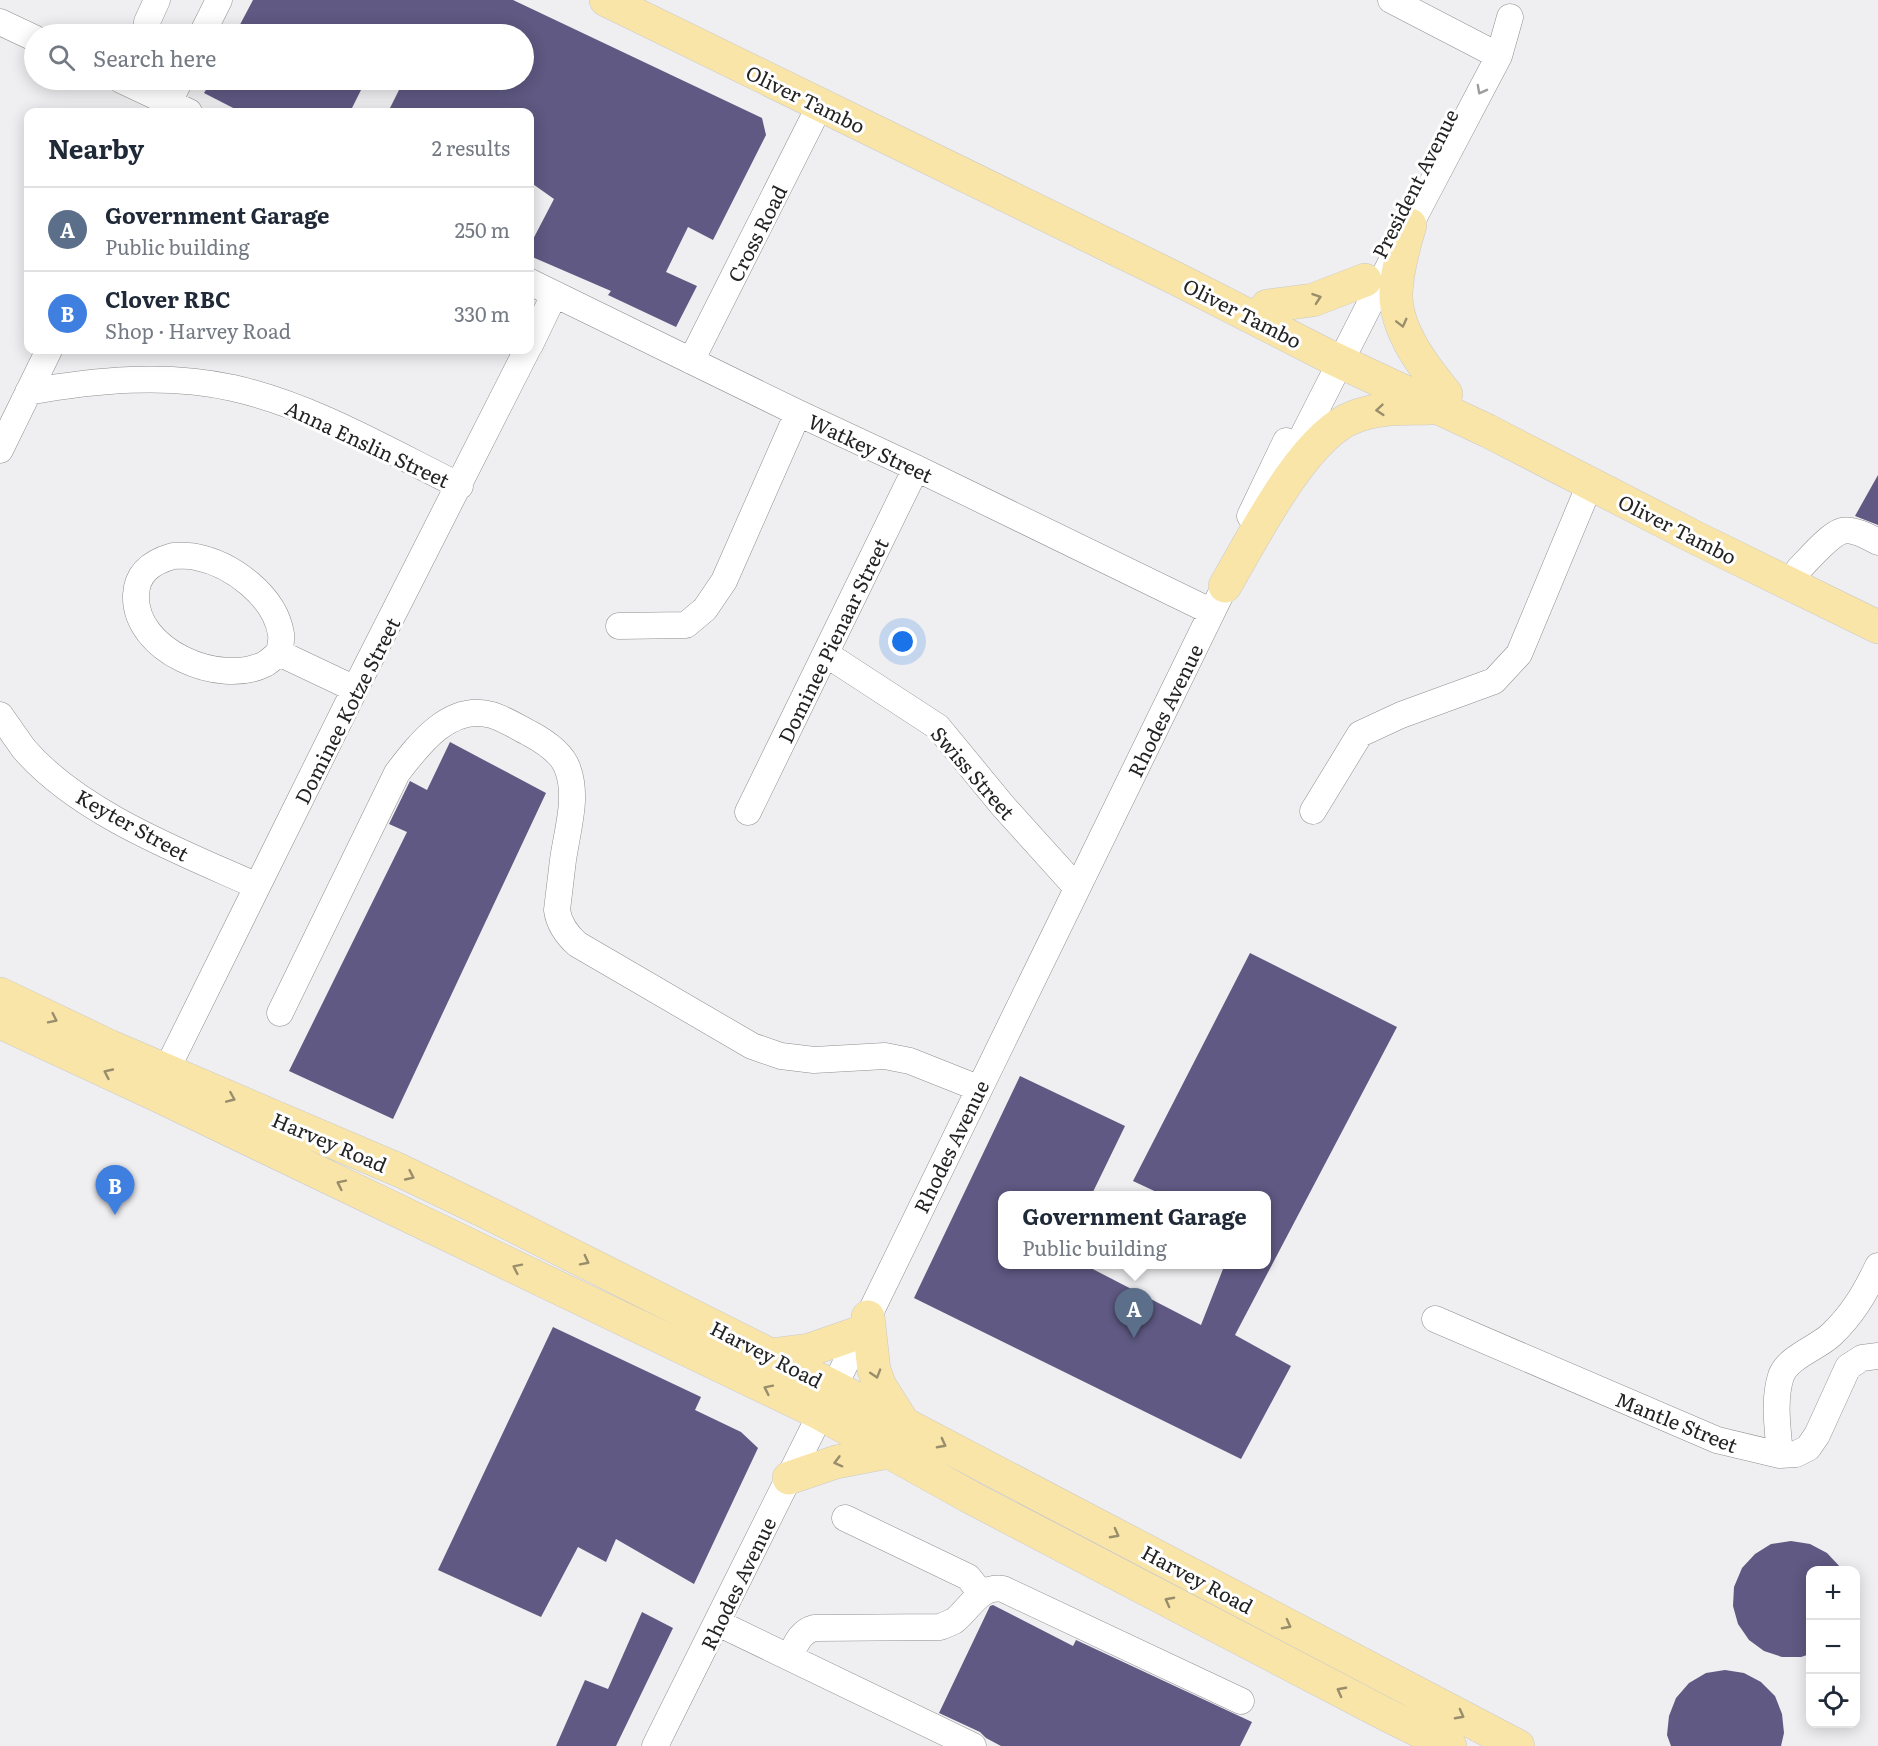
<!DOCTYPE html>
<meta charset="utf-8">
<style>
:root{--surface:#fff;--page:#f6f6f7;--text:#1f2937;--muted:#747a83;--line:#e0e1e3;--accent:#b01d2d}
body{margin:0;font-family:Literata,serif;background:var(--page);color:var(--text)}
.controls{position:absolute;right:18px;bottom:18px;display:grid;overflow:hidden;border-radius:12px;box-shadow:0 3px 15px #0003}
.controls button{width:54px;height:54px;display:grid;place-items:center;padding:0;border:0;border-bottom:2px solid var(--line);background:var(--surface);color:var(--text);font:30px sans-serif}
.you{position:absolute;left:903px;top:642px;width:21px;height:21px;margin:-15px;border:4px solid #fff;border-radius:50%;background:#1a73e8;box-shadow:0 0 0 9px #1a73e833}
.badge{display:grid;place-items:center;width:39px;height:39px;border-radius:50%;background:var(--accent);color:#fff;font-size:20px;font-weight:700}
.pin{position:absolute;translate:-50% -50px;filter:drop-shadow(0 2px 3px #0008)}
.pin::after{content:'';position:absolute;top:32px;width:21px;height:18px;background:inherit;clip-path:polygon(0 0,100% 0,50% 100%)}
.popup{position:absolute;left:998px;top:1191px;width:273px;height:78px;box-sizing:border-box;display:grid;place-content:center;border-radius:12px;background:var(--surface);filter:drop-shadow(0 2px 4px #0005);font-size:20px;white-space:nowrap;color:var(--muted)}
.popup b{font-size:22px;color:var(--text)}
.popup::after{content:'';position:absolute;left:50%;top:100%;margin-left:-12px;border:12px solid transparent;border-top-color:var(--surface)}
.list{margin:0;padding:0;list-style:none}
h2{display:flex;justify-content:space-between;align-items:center;height:78px;margin:0;padding:0 24px;font-size:26px}
h2 small{font-size:20px;font-weight:400;color:var(--muted)}
.list li{display:grid;grid-template-columns:39px 1fr auto;gap:18px;align-items:center;box-sizing:border-box;height:84px;padding:0 24px;border-top:2px solid var(--line)}
.list b{display:block;font-size:22px;white-space:nowrap}
.list p{margin:0;font-size:20px;white-space:nowrap;color:var(--muted)}
.list em{font-size:20px;font-style:normal;color:var(--muted)}
.icon{flex:none;width:33px;height:33px;fill:none;stroke:currentColor;stroke-width:2;stroke-linecap:round;stroke-linejoin:round}
.map{position:relative;flex:none;width:1878px;height:1746px;overflow:hidden}
.search{position:absolute;background:var(--surface);box-shadow:0 3px 15px #0003;left:24px;top:24px;width:510px;height:66px;display:flex;align-items:center;gap:15px;box-sizing:border-box;padding:0 21px;border-radius:33px;color:var(--muted);font-size:22px}
.panel{position:absolute;background:var(--surface);box-shadow:0 3px 15px #0003;left:24px;top:108px;width:510px;height:246px;border-radius:12px}
.map>svg:first-child{display:block}
.building{fill:#5f5983}
.lines{fill:none;stroke-linecap:round;stroke-linejoin:round}
.minor-casing{stroke:#8f8f90;stroke-width:27}
.major-casing{stroke:#cacaca;stroke-width:34}
.minor{stroke:#fff;stroke-width:26}
.major{stroke:#fae5a8;stroke-width:33}
.oneway{stroke:#9c9c9c}
.oneway2{stroke:#998e6c}
.labels{text-anchor:middle;dominant-baseline:central;stroke-width:6;stroke-linejoin:round;paint-order:stroke}
.street-label{font-size:20px;fill:#232323;stroke:#fff}
</style>
<div class="map">
<svg width="1878" height="1746" viewBox="0 0 1878 1746">
<rect width="100%" height="100%" fill="#efeef0"/>
<path class="building" d="M253 0H513L762 118 766 135 713 240 688 227 666 272 697 286 676 327 608 295 611 291 530 256V245L554 199 530 182V112H388L404 80H524V34H235Z
M212 80H366L350 112H241L204 93Z
M1878 475V525L1855 516Z
M450 742 546 793 393 1119 289 1071 407 832 389 824 410 781 427 790Z
M1250 953 1397 1027 1235 1335 1291 1366 1241 1459 914 1298 1020 1076 1125 1126 1091 1196H1002V1264H1083L1201 1325 1225 1264H1266V1196H1165L1133 1181Z
M553 1327 701 1397 695 1410 741 1432 758 1448 694 1584 616 1539 606 1562 578 1547 541 1617 438 1570Z
M1791 1541 1810 1544 1827 1553 1843 1570H1810V1654L1801 1657H1782L1764 1651 1749 1640 1738 1624 1733 1606 1734 1587 1742 1568 1755 1554 1771 1544Z
M993 1605 1073 1646 1076 1640 1252 1722 1240 1746H1001L986 1738 980 1732 939 1713 990 1606Z
M642 1612 673 1628 616 1746H556L585 1680 608 1689Z
M1725 1670 1744 1673 1761 1682 1775 1696 1782 1714 1784 1733 1781 1746H1671L1667 1735 1669 1716 1676 1698 1689 1683 1706 1673Z"/>
<g class="lines">
<g class="minor-casing">
<path id="minor" d="M1391 0 1499 56
M0 22 34 38
M147 22 157 0
M202 34 219 0
M121 80 189 112
M164 112 180 80
M530 282 798 413 916 468 1212 612
M530 345 554 295
M691 361 820 105
M28 392C95 380 166 373 233 388 313 406 387 450 460 486
M0 450 49 350
M1288 465 1410 225 1499 56 1510 17
M1250 516 1286 441
M173 556C181 556 189 555 196 557 232 564 275 596 281 634 282 640 280 647 279 653 275 656 270 661 265 664 220 687 134 651 136 595 137 572 152 562 173 556Z
M1799 569C1809 559 1829 535 1842 531 1852 528 1869 537 1878 542
M619 626 686 625 705 609 724 581 798 413
M279 653 355 689
M826 654 938 727 1003 806 1077 888
M0 715C8 726 16 738 24 749 79 813 181 852 257 886
M1313 811 1360 734 1401 715 1494 681 1519 654 1590 484
M748 812 916 468
M280 1013 397 773C419 744 450 703 492 715 505 719 517 727 529 733 544 741 563 753 568 770 578 798 567 831 563 860 561 877 559 894 557 910 559 924 567 935 577 944L752 1046 781 1056 814 1060 885 1056 910 1061 978 1088
M158 1087 355 689 527 350
M1435 1319 1717 1440 1780 1455 1796 1454 1808 1448 1817 1435 1848 1367 1862 1358 1878 1356
M1780 1455C1778 1430 1773 1401 1781 1376 1788 1357 1817 1348 1831 1335 1853 1314 1865 1293 1878 1266
M845 1518 968 1577 981 1593
M718 1623 973 1746
M790 1656C796 1644 800 1632 814 1628L940 1627C945 1625 950 1623 954 1621 971 1608 979 1585 1003 1589L1241 1701
M655 1746 834 1387 1232 571"/>
</g>
<g class="major-casing">
<path id="major" d="M606 0 1175 278 1326 355 1488 431 1696 538 1878 627
M1410 225C1403 248 1397 270 1396 293 1395 330 1424 367 1446 394
M1267 306 1313 300 1365 280
M1225 586C1252 540 1304 435 1354 417 1378 407 1404 409 1430 408
M0 994 111 1047 401 1171 484 1211 834 1387 1518 1746
M0 1022 155 1094 821 1414 970 1497 1387 1715 1450 1746
M868 1317 874 1370 880 1386 904 1424
M770 1355 809 1350 861 1332
M789 1478 836 1462 888 1452"/>
</g>
<use href="#minor" class="minor"/>
<use href="#major" class="major"/>
</g>
<defs><path id="oneway-chevron" d="M-2-3.5L2.5 0L-2 3.5" fill="none" stroke-width="1.6" stroke-linecap="round" stroke-linejoin="round" transform="scale(1.5)"/></defs>
<use class="oneway" href="#oneway-chevron" transform="translate(1481 90) rotate(118)"/>
<g class="oneway2">
<use href="#oneway-chevron" transform="translate(1317 298) rotate(-19)"/>
<use href="#oneway-chevron" transform="translate(1402 323) rotate(76)"/>
<use href="#oneway-chevron" transform="translate(1380 410) rotate(175)"/>
<use href="#oneway-chevron" transform="translate(53 1019) rotate(26)"/>
<use href="#oneway-chevron" transform="translate(108 1073) rotate(-155)"/>
<use href="#oneway-chevron" transform="translate(231 1098) rotate(23)"/>
<use href="#oneway-chevron" transform="translate(410 1176) rotate(25)"/>
<use href="#oneway-chevron" transform="translate(341 1184) rotate(-154)"/>
<use href="#oneway-chevron" transform="translate(585 1261) rotate(27)"/>
<use href="#oneway-chevron" transform="translate(517 1268) rotate(-154)"/>
<use href="#oneway-chevron" transform="translate(876 1374) rotate(73)"/>
<use href="#oneway-chevron" transform="translate(768 1389) rotate(-154)"/>
<use href="#oneway-chevron" transform="translate(942 1444) rotate(28)"/>
<use href="#oneway-chevron" transform="translate(838 1462) rotate(165)"/>
<use href="#oneway-chevron" transform="translate(1115 1534) rotate(28)"/>
<use href="#oneway-chevron" transform="translate(1169 1601) rotate(-152)"/>
<use href="#oneway-chevron" transform="translate(1287 1625) rotate(28)"/>
<use href="#oneway-chevron" transform="translate(1341 1691) rotate(-152)"/>
<use href="#oneway-chevron" transform="translate(1460 1715) rotate(28)"/>
</g>
<g class="labels">
<g class="street-label">
<text transform="translate(806 98) rotate(26)">Oliver Tambo</text>
<text transform="translate(1414 183) rotate(-63)">President Avenue</text>
<text transform="translate(756 233) rotate(-63)">Cross Road</text>
<text transform="translate(1243 312) rotate(27)">Oliver Tambo</text>
<text transform="translate(368 443) rotate(25)">Anna Enslin Street</text>
<text transform="translate(871 447) rotate(25)">Watkey Street</text>
<text transform="translate(1678 528) rotate(27)">Oliver Tambo</text>
<text transform="translate(832 640) rotate(-64)">Dominee Pienaar Street</text>
<text transform="translate(346 710) rotate(-63)">Dominee Kotze Street</text>
<text transform="translate(1164 710) rotate(-64)">Rhodes Avenue</text>
<text transform="translate(974 772) rotate(49)">Swiss Street</text>
<text transform="translate(133 824) rotate(29)">Keyter Street</text>
<text transform="translate(330 1141) rotate(23)">Harvey Road</text>
<text transform="translate(950 1146) rotate(-64)">Rhodes Avenue</text>
<text transform="translate(767 1353) rotate(27)">Harvey Road</text>
<text transform="translate(1677 1421) rotate(22)">Mantle Street</text>
<text transform="translate(1198 1578) rotate(28)">Harvey Road</text>
<text transform="translate(737 1583) rotate(-64)">Rhodes Avenue</text>
</g>
</g>
</svg>
<div class="controls">
<button>+</button>
<button>−</button>
<button><svg class="icon" aria-label="locate" viewBox="0 0 24 24"><circle cx="12" cy="12" r="6"/><path d="M12 2v4M12 18v4M2 12h4M18 12h4"/></svg></button>
</div>
<div class="you"></div>
<div class="pin badge" style="left:1134px;top:1338px;background:#5c6f8a">A</div>
<div class="popup"><b>Government Garage</b>Public building</div>
<div class="pin badge" style="left:115px;top:1215px;background:#3f7fe0">B</div>
<div class="search"><svg class="icon" aria-label="search" viewBox="0 0 24 24"><circle cx="10" cy="10" r="6"/><path d="M15 15l6 6"/></svg>Search here</div>
<section class="panel">
<h2>Nearby<small>2 results</small></h2>
<ul class="list">
<li><span class="badge" style="background:#5c6f8a">A</span><div><b>Government Garage</b><p>Public building</p></div><em>250 m</em></li>
<li><span class="badge" style="background:#3f7fe0">B</span><div><b>Clover RBC</b><p>Shop · Harvey Road</p></div><em>330 m</em></li>
</ul>
</section>
</div>
